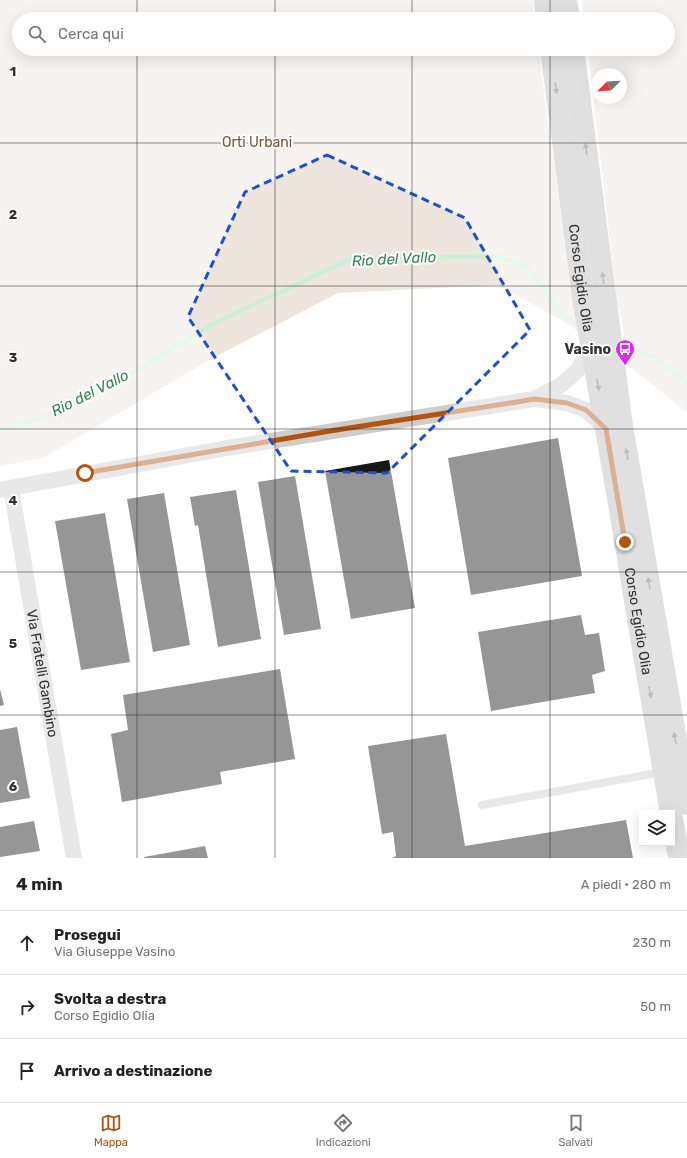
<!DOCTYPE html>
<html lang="it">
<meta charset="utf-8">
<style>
:root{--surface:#fff;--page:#f2f2f2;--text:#222;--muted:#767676;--line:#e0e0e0;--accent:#b45309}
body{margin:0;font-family:Rubik,sans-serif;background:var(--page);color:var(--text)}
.controls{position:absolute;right:12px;bottom:12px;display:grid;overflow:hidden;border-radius:0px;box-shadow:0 4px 16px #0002}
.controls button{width:36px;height:36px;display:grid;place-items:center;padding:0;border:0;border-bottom:1px solid var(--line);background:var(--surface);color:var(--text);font:20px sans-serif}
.compass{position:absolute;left:591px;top:68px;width:36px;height:36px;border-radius:50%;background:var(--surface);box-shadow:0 4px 16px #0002;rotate:246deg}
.stop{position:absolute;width:12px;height:12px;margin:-9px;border:3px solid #b45309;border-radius:50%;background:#fff}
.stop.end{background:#b45309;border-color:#fff;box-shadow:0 1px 4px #0008}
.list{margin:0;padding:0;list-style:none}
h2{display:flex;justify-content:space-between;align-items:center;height:52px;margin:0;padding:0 16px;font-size:17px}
h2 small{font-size:13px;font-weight:400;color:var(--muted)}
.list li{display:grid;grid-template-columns:26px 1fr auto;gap:12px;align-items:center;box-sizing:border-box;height:64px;padding:0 16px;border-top:1px solid var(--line)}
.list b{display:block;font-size:15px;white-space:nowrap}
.list p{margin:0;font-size:13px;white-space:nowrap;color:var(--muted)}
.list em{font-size:13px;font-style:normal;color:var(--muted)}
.icon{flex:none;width:22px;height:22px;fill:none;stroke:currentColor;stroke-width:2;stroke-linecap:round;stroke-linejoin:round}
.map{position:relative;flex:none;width:687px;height:858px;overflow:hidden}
.search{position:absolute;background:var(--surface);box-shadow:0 4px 16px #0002;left:12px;right:12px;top:12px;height:44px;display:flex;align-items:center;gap:10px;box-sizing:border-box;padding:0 14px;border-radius:22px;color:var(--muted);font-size:15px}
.sheet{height:244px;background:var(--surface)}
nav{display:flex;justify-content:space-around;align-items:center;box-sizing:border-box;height:56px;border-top:1px solid var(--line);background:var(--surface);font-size:11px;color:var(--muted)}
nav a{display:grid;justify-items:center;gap:2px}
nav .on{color:var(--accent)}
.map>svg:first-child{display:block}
.green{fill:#eee5dd;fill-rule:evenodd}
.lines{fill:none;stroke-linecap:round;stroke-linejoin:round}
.stream{stroke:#c8f0d6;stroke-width:4.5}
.building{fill:#171717}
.lane{stroke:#cdcdcd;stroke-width:8}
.street{stroke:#cdcdcd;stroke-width:16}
.secondary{stroke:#bababa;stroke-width:22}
.oneway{fill:#6e6e6e}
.route{stroke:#b45309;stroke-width:5}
.marked{fill:none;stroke:#1d4ed8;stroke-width:3;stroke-dasharray:8 5;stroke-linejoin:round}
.grid{fill:none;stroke:#303030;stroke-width:1;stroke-opacity:0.55}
.labels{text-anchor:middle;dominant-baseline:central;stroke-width:4;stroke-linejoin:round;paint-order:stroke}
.park-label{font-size:14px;fill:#715539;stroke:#fff}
.street-label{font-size:14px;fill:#303030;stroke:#fff}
.poi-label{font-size:14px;font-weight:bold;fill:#303030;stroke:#fff;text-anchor:end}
.water-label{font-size:15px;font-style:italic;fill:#308650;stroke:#fff}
.grid-label{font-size:13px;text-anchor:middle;font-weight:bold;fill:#303030;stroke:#fff;stroke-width:4;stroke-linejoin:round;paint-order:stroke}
</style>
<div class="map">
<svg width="687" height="858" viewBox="0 0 687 858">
<rect width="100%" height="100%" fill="#fff"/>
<path class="green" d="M0 0H533L535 19H19V49H539L545 101 578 331 556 317 498 285 338 293 211 359 43 458 0 466Z
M582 0H687V412L627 365 622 323 617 302 588 49H668V19H584ZM597 74H621V98H597Z"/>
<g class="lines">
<path class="stream" d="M618 345 653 357 687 382
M0 430 52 414 106 389 211 325 350 259 499 256 528 268 562 314 580 326"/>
</g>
<path class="building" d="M558 438 582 576 471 595 448 458Z
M389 460 415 608 351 619 325 471Z
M295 476 321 629 284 635 258 482Z
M236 490 261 639 218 647 198 525 195 526 190 497Z
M164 493 190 645 153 652 127 499Z
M105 513 130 662 81 670 55 521Z
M581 615 585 635 599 633 605 671 592 675 595 693 491 711 478 632Z
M280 669 295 759 220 772 222 784 122 802 111 734 128 730 123 695Z
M0 689 4 705 0 706Z
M17 727 30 798 0 803V730Z
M446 734 465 846 626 820 633 858H392L396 856 393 832 382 834 368 746Z
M34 821 40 851 0 857V827Z
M205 846 208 858H144V857Z"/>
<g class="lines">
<path class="lane" d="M482 805 662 772"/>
<g class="street">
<path d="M534 399 561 385 578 370 591 346"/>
<path id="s1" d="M11 488 74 858"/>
<path d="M0 490 227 448 534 399 567 403 586 410 606 429"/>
</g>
<g class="secondary">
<path d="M545 0 547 19"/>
<path d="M566 0 569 19"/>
<path id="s2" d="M551 49 584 304 619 504 644 655 671 813"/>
<path d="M573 49 622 426 687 804"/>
<path d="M672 818 679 858"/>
</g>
</g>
<defs><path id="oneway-solid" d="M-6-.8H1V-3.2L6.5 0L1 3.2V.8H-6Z"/></defs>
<g class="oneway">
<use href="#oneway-solid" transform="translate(556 88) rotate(83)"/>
<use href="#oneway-solid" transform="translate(586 149) rotate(-97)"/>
<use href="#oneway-solid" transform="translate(603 278) rotate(-97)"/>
<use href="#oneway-solid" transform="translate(598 385) rotate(80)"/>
<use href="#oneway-solid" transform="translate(627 454) rotate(-100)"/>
<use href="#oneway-solid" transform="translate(649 583) rotate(-99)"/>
<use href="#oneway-solid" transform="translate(650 692) rotate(80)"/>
<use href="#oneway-solid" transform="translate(675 738) rotate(-100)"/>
</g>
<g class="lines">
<path class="route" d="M85 473 330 431 517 402 534 399 567 403 586 410 606 429 625 542"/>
</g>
<path d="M0 0H687V858H0ZM327 155 465 218 530 330 387 473 291 471 188 317 245 192Z" fill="#fff" fill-opacity=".55" fill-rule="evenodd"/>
<path class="marked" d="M327 155 465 218 530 330 387 473 291 471 188 317 245 192Z"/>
<path class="grid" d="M137 0V19M275 0V19M412 0V19M550 0V19M137 49V858M275 49V858M412 49V858M550 49V858M0 143H687M0 286H687M0 429H687M0 572H687M0 715H687"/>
<defs>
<g id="bus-pin" transform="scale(1)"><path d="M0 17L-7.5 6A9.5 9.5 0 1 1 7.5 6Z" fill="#e224f6" stroke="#fff"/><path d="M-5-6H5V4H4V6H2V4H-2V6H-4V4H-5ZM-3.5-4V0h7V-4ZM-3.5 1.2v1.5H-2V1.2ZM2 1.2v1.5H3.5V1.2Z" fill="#fff"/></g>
</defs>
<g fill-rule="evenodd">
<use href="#bus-pin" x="625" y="349"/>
</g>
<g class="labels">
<g class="park-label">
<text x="257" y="142">Orti Urbani</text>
</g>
<g class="street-label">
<text stroke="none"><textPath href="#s2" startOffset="231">Corso Egidio Olia</textPath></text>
<text stroke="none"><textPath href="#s2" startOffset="579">Corso Egidio Olia</textPath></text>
<text stroke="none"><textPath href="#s1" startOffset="188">Via Fratelli Gambino</textPath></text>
</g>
<g class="poi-label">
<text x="611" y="349">Vasino</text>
</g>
<g class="water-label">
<text transform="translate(394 259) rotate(-3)">Rio del Vallo</text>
<text transform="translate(90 393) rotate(-27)">Rio del Vallo</text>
</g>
</g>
<g class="grid-label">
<text x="13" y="76">1</text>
<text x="13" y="219">2</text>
<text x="13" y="362">3</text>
<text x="13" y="505">4</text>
<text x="13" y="648">5</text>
<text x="13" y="791">6</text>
</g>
</svg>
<div class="controls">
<button><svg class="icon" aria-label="layers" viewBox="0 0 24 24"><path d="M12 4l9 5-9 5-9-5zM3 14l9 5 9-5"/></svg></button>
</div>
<svg class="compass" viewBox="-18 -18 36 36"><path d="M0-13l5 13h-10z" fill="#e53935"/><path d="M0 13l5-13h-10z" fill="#767676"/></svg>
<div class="stop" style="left:85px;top:473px"></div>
<div class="stop end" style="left:625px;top:542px"></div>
<div class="search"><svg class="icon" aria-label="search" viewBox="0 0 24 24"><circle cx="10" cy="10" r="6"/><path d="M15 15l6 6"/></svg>Cerca qui</div>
</div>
<section class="sheet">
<h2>4 min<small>A piedi · 280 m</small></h2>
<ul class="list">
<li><svg class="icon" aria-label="ahead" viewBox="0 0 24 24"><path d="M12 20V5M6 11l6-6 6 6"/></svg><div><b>Prosegui</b><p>Via Giuseppe Vasino</p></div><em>230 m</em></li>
<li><svg class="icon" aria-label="right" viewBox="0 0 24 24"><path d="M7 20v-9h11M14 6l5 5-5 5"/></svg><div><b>Svolta a destra</b><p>Corso Egidio Olia</p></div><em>50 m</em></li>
<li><svg class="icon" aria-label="arrive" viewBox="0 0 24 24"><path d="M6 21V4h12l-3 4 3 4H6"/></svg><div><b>Arrivo a destinazione</b></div></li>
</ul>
</section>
<nav>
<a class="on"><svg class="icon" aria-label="map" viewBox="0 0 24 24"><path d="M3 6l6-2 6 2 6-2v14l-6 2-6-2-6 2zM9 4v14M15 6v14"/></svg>Mappa</a>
<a><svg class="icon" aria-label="directions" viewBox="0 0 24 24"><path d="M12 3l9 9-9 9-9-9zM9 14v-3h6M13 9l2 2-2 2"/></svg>Indicazioni</a>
<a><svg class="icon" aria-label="saved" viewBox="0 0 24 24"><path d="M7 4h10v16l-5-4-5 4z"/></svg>Salvati</a>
</nav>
